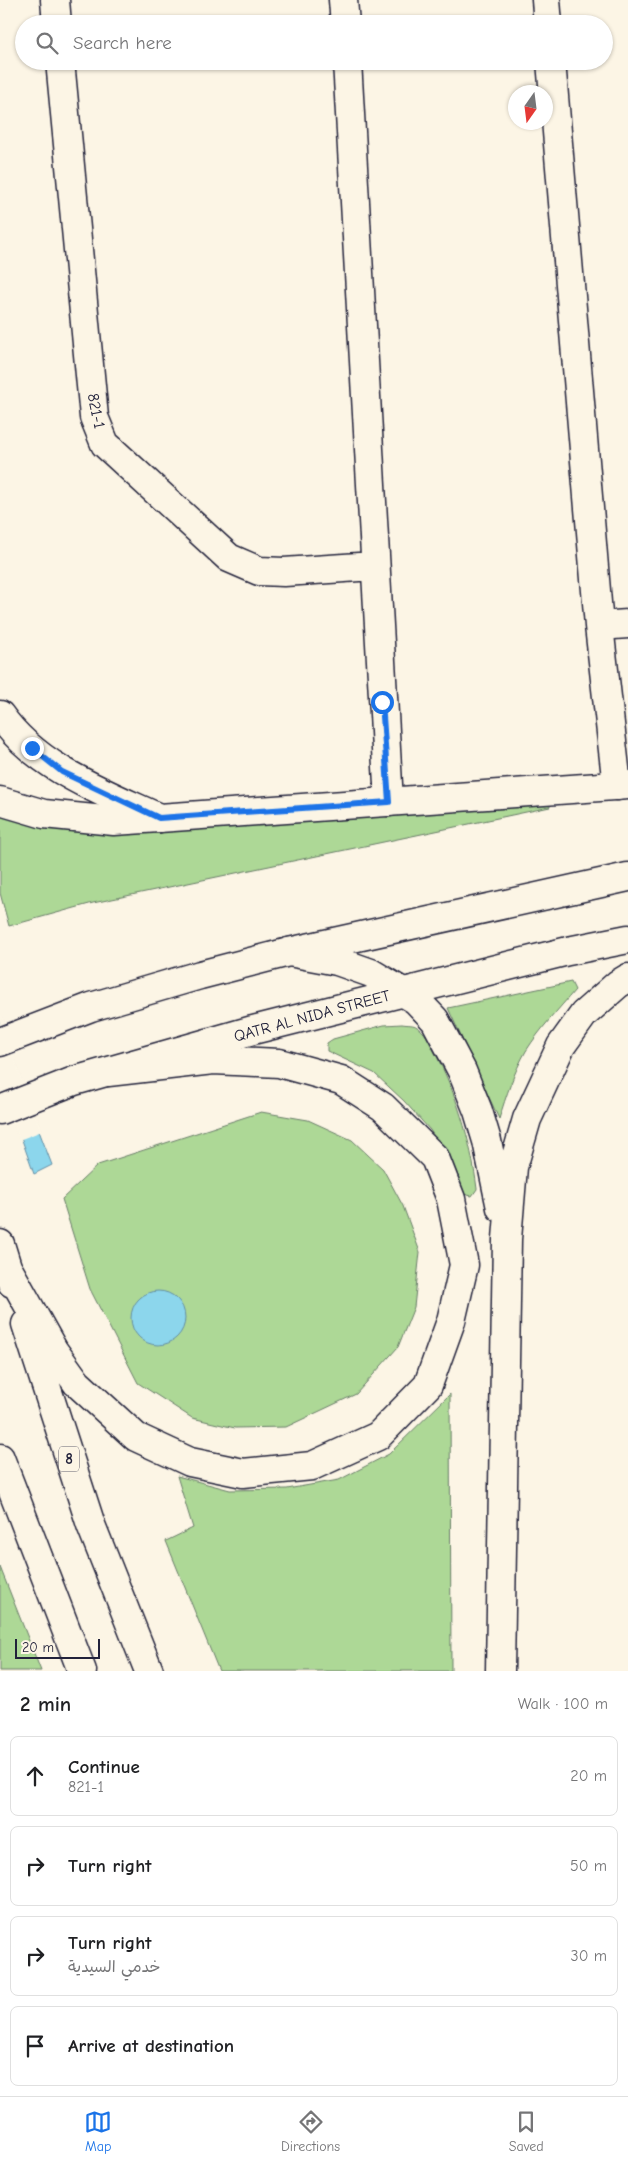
<!DOCTYPE html>
<meta charset="utf-8">
<style>
:root{--surface:#fff;--page:#f6f6f6;--text:#202124;--muted:#757577;--line:#e0e0e0;--accent:#1a73e8}
body{margin:0;font-family:"Comic Neue","Playpen Sans Arabic",sans-serif;background:var(--page);color:var(--text)}
.compass{position:absolute;left:508px;top:85px;width:45px;height:45px;border-radius:50%;background:var(--surface);box-shadow:0 1px 4px #0004;rotate:194deg}
.scale{position:absolute;left:15px;bottom:12px;width:85px;box-sizing:border-box;padding-left:5px;border:2px solid #22223b;border-top:0;font-size:14px;line-height:18px;white-space:nowrap;color:#22223b;-webkit-text-stroke:4px #fcf5e5;paint-order:stroke}
.stop{position:absolute;width:15px;height:15px;margin:-11px;border:4px solid #1a73e8;border-radius:50%;background:#fff}
.stop.end{background:#1a73e8;border-color:#fff;box-shadow:0 1px 5px #0008}
.list{margin:0;padding:0;list-style:none}
h2{display:flex;justify-content:space-between;align-items:center;height:65px;margin:0;padding:0 20px;font-size:21px}
h2 small{font-size:16px;font-weight:400;color:var(--muted)}
.list li{display:grid;grid-template-columns:32px 1fr auto;gap:15px;align-items:center;box-sizing:border-box;height:80px;margin:0 10px 10px;padding:0 10px;border:1px solid var(--line);border-radius:8px}
.list b{display:block;font-size:19px;white-space:nowrap}
.list p{margin:0;font-size:16px;white-space:nowrap;color:var(--muted)}
.list em{font-size:16px;font-style:normal;color:var(--muted)}
.icon{flex:none;width:28px;height:28px;fill:none;stroke:currentColor;stroke-width:2;stroke-linecap:round;stroke-linejoin:round}
.map{position:relative;flex:none;width:628px;height:1671px;overflow:hidden}
.search{position:absolute;background:var(--surface);box-shadow:0 1px 4px #0004;left:15px;right:15px;top:15px;height:55px;display:flex;align-items:center;gap:12px;box-sizing:border-box;padding:0 18px;border-radius:28px;color:var(--muted);font-size:19px}
.sheet{height:425px;background:var(--surface)}
nav{display:flex;justify-content:space-around;align-items:center;box-sizing:border-box;height:70px;border-top:1px solid var(--line);background:var(--surface);font-size:14px;color:var(--muted)}
nav a{display:grid;justify-items:center;gap:2px}
nav .on{color:var(--accent)}
.map>svg:first-child{display:block}
.green{fill:#add896;stroke:#687d68}
.water{fill:#8cd6ec;stroke:#628ea5}
.pier{fill:#fcf5e5}
.lines{fill:none;stroke-linecap:round;stroke-linejoin:round}
.minor-casing{stroke:#22223b;stroke-width:31}
.tertiary-casing{stroke:#22223b;stroke-width:31}
.primary-casing{stroke:#22223b;stroke-width:31}
.trunk-casing{stroke:#22223b;stroke-width:31}
.minor{stroke:#fcf5e5;stroke-width:28}
.tertiary{stroke:#fcf5e5;stroke-width:28}
.primary{stroke:#fcf5e5;stroke-width:28}
.trunk{stroke:#fcf5e5;stroke-width:28}
.route{stroke:#1a73e8;stroke-width:6}
.labels{text-anchor:middle;dominant-baseline:central;stroke-width:4;stroke-linejoin:round;paint-order:stroke}
.shield{fill:#fcf5e5;stroke:#63616e;stroke-width:1}
.shield-label{font-size:15px;font-weight:bold;fill:#22223b}
.street-label{font-size:16px;fill:#22223b;stroke:#fcf5e5}
</style>
<div class="map">
<svg width="628" height="1671" viewBox="0 0 628 1671">
<rect width="100%" height="100%" fill="#fcf5e5"/>
<filter id="ink" filterUnits="userSpaceOnUse"><feTurbulence type="fractalNoise" baseFrequency=".02" numOctaves="2"/><feDisplacementMap in="SourceGraphic" scale="10" xChannelSelector="R" yChannelSelector="G"/><feConvolveMatrix kernelMatrix="1 2 1 2 8 2 1 2 1" color-interpolation-filters="sRGB"/></filter>
<g filter="url(#ink)">
<path class="green" d="M550 797V807L93 903 9 926 0 893V809Z
M571 982 575 990C558 1010 540 1029 526 1051 514 1072 506 1096 499 1119L448 1008Z
M402 1024C407 1025 414 1024 417 1027 425 1031 429 1041 433 1049 456 1092 471 1140 477 1189L472 1196 463 1194 445 1154 430 1130 404 1101 374 1073 327 1051V1043L333 1039 384 1025Z
M261 1112 308 1120 352 1140 383 1169 403 1206 420 1252 414 1307 398 1347 356 1394 286 1427 235 1428 192 1418 138 1383 90 1289 62 1199 98 1165Z
M450 1394 451 1671H219L166 1541 193 1528 177 1476 230 1490 287 1489 339 1480 389 1454Z
M0 1567 41 1671H0Z"/>
<path class="water" d="M0 1016 18 1076 52 1165 34 1174 2 1083Z
M131 1318a27 27 0 1 1 54 0a27 27 0 1 1-54 0Z"/>
<path class="pier" d="M0 1014 2 1016 20 1075 42 1131 19 1140 0 1085Z"/>
<g class="lines">
<g class="minor-casing">
<path id="minor" d="M55 0 57 24
M343 0 345 24
M546 0 548 24
M60 61 94 417 105 444 229 558 259 571 284 572 374 566
M347 61 389 802
M551 61 599 626 617 786
M599 626 628 624"/>
</g>
<g class="tertiary-casing">
<path id="tertiary" d="M0 715C37 768 103 792 159 818"/>
</g>
<g class="primary-casing">
<path id="primary" d="M159 818 628 785
M0 1042 91 1007 200 975 289 952 628 877
M0 1110 74 1081 253 1030 568 951 628 939"/>
</g>
<g class="trunk-casing">
<path id="trunk" d="M0 801 44 814 114 821 159 818
M289 952 337 961 371 973 416 1000 435 1020 462 1071 478 1111 487 1141 501 1208
M0 1244 12 1283
M7 1267 54 1351 77 1383 136 1437 190 1462 243 1473 312 1466 378 1436 428 1385 451 1321 464 1265 451 1199 435 1158 383 1107 341 1080 279 1063 213 1060 108 1072
M26 1324 91 1525 149 1671
M0 1458 82 1671
M500 1671 507 1239 513 1167 527 1119 561 1046 584 1014 618 984 628 978"/>
</g>
<use href="#minor" class="minor"/>
<use href="#tertiary" class="tertiary"/>
<use href="#primary" class="primary"/>
<use href="#trunk" class="trunk"/>
</g>
</g>
<g class="lines" filter="url(#ink)">
<path class="route" d="M32 748 62 772 159 818 389 802 382 702"/>
</g>
<g class="labels">
<rect class="shield" x="59" y="1446.5" width="20" height="25" rx="4"/>
<g class="shield-label">
<text x="69" y="1459">8</text>
</g>
<g class="street-label">
<text transform="translate(96 411) rotate(78)">821-1</text>
<text transform="translate(312 1016) rotate(-15)">QATR AL NIDA STREET</text>
</g>
</g>
</svg>
<svg class="compass" viewBox="-18 -18 36 36"><path d="M0-13l5 13h-10z" fill="#e53935"/><path d="M0 13l5-13h-10z" fill="#757577"/></svg>
<div class="scale">20 m</div>
<div class="stop" style="left:382px;top:702px"></div>
<div class="stop end" style="left:32px;top:748px"></div>
<div class="search"><svg class="icon" aria-label="search" viewBox="0 0 24 24"><circle cx="10" cy="10" r="6"/><path d="M15 15l6 6"/></svg>Search here</div>
</div>
<section class="sheet">
<h2>2 min<small>Walk · 100 m</small></h2>
<ul class="list">
<li><svg class="icon" aria-label="ahead" viewBox="0 0 24 24"><path d="M12 20V5M6 11l6-6 6 6"/></svg><div><b>Continue</b><p>821-1</p></div><em>20 m</em></li>
<li><svg class="icon" aria-label="right" viewBox="0 0 24 24"><path d="M7 20v-9h11M14 6l5 5-5 5"/></svg><div><b>Turn right</b></div><em>50 m</em></li>
<li><svg class="icon" aria-label="right" viewBox="0 0 24 24"><path d="M7 20v-9h11M14 6l5 5-5 5"/></svg><div><b>Turn right</b><p>خدمي السيدية</p></div><em>30 m</em></li>
<li><svg class="icon" aria-label="arrive" viewBox="0 0 24 24"><path d="M6 21V4h12l-3 4 3 4H6"/></svg><div><b>Arrive at destination</b></div></li>
</ul>
</section>
<nav>
<a class="on"><svg class="icon" aria-label="map" viewBox="0 0 24 24"><path d="M3 6l6-2 6 2 6-2v14l-6 2-6-2-6 2zM9 4v14M15 6v14"/></svg>Map</a>
<a><svg class="icon" aria-label="directions" viewBox="0 0 24 24"><path d="M12 3l9 9-9 9-9-9zM9 14v-3h6M13 9l2 2-2 2"/></svg>Directions</a>
<a><svg class="icon" aria-label="saved" viewBox="0 0 24 24"><path d="M7 4h10v16l-5-4-5 4z"/></svg>Saved</a>
</nav>
